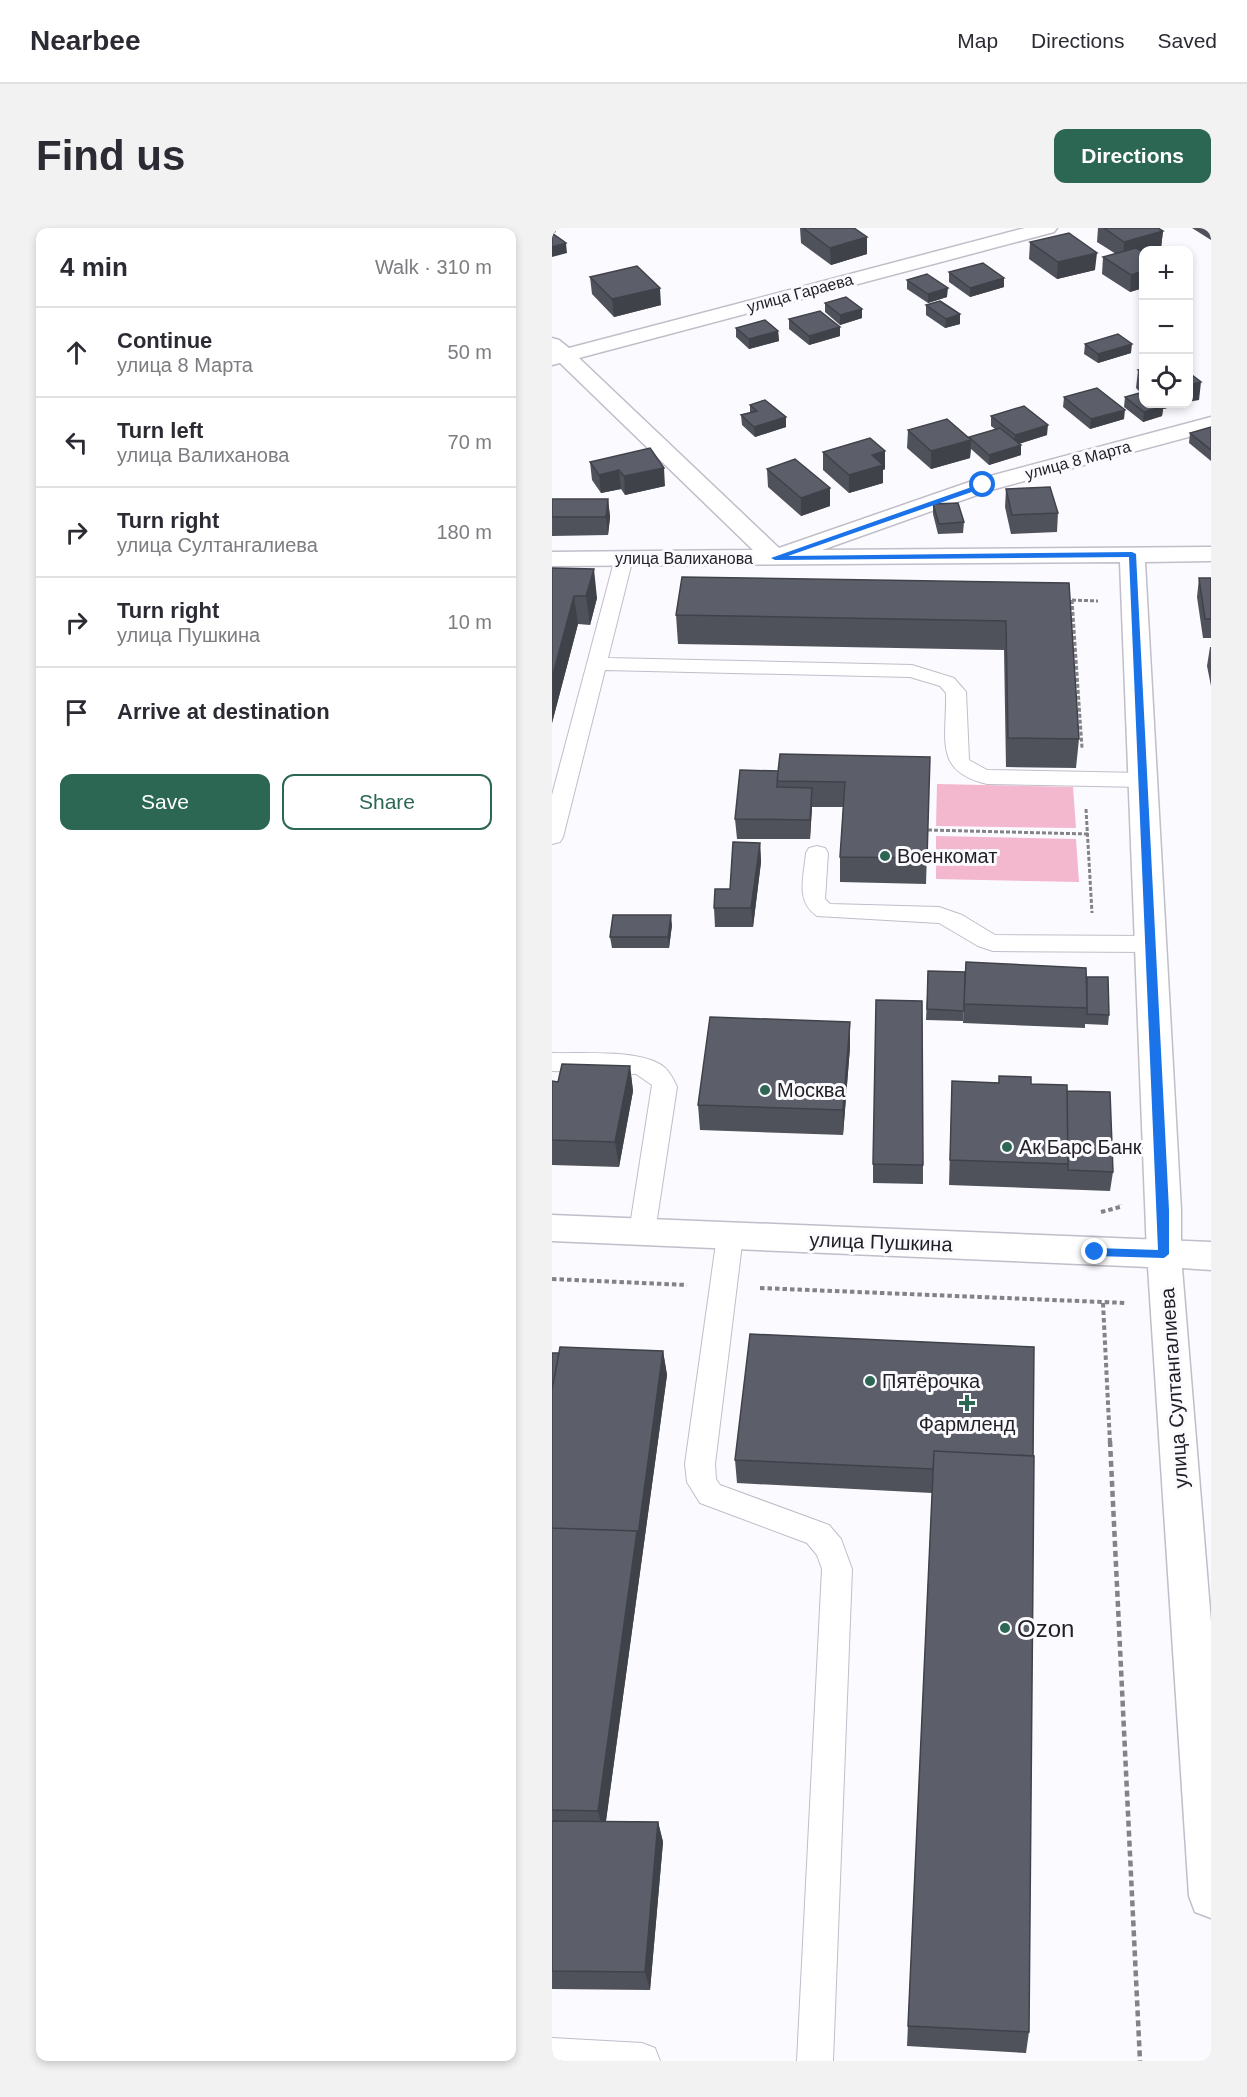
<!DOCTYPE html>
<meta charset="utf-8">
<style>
:root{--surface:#fff;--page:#f2f2f3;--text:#2b2b33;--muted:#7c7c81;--line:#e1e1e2;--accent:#2b6752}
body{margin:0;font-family:Arial,sans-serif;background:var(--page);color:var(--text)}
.controls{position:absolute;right:18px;top:18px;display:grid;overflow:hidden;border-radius:12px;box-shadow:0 3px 9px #0003}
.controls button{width:54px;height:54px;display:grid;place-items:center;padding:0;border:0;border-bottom:2px solid var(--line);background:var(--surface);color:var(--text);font:30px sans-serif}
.stop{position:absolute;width:18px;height:18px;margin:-14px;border:4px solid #1a73e8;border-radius:50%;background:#fff}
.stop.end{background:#1a73e8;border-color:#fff;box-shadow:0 2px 6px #0008}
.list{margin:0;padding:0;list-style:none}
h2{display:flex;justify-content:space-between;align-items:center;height:78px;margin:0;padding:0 24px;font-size:26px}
h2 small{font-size:20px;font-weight:400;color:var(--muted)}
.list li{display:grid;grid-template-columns:39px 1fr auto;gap:18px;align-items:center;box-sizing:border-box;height:90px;padding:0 24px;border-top:2px solid var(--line)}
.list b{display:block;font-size:22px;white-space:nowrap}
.list p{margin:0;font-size:20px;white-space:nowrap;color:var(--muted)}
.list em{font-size:20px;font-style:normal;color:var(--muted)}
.actions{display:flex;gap:12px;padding:18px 24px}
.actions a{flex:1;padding:14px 0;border:2px solid var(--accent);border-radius:12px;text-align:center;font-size:21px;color:var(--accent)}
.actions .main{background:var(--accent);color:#fff}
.icon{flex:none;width:33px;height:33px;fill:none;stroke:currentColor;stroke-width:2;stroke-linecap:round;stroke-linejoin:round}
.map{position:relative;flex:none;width:659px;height:1833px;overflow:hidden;border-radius:12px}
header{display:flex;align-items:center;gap:36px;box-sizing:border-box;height:84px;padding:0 30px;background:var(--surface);border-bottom:2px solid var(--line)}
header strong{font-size:28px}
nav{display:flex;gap:33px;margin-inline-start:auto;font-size:21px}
.intro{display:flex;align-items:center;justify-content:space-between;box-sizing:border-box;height:144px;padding:0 36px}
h1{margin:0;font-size:42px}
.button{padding:15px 27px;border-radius:12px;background:var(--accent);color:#fff;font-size:21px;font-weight:700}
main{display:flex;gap:36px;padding:0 36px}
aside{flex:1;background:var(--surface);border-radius:12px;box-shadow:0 3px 9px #0003}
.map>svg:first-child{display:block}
.green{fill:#f3b7ce}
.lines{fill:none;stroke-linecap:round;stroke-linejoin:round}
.lane-casing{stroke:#c1bdc9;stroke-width:2}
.street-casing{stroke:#c1bdc9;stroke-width:3}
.secondary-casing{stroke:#c1bdc9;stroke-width:3}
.path-far2{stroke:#838286;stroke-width:3;stroke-dasharray:4 2;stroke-linecap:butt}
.path-far1{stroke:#838286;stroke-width:4;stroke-dasharray:4.5 3;stroke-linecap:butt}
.path{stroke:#838286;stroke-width:4.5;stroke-dasharray:6 4;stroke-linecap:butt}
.lane{fill:#fff;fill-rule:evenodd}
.street{fill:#fff;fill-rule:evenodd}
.secondary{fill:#fff;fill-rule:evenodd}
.wall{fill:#4f525b}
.shaded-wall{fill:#40424a}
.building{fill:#5c5f6a;stroke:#40424a;stroke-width:1.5}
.route{fill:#1a73e8}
.poi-dot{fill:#2b6752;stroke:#fbfaff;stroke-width:2}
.labels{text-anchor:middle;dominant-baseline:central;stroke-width:6;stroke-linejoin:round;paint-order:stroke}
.far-street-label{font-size:16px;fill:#201f23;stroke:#fbfaff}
.poi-label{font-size:20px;fill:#201f23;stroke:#fbfaff;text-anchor:start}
.street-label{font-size:20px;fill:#201f23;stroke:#fbfaff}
.near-poi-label{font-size:24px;fill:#201f23;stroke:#fbfaff;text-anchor:start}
</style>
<header>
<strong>Nearbee</strong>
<nav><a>Map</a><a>Directions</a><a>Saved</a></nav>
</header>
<div class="intro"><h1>Find us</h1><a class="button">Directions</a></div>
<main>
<aside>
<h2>4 min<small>Walk · 310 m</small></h2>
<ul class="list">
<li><svg class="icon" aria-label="ahead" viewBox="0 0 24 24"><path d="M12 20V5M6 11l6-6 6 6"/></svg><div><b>Continue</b><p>улица 8 Марта</p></div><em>50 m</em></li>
<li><svg class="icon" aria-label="left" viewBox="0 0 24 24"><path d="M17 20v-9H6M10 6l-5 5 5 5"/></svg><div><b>Turn left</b><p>улица Валиханова</p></div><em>70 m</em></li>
<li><svg class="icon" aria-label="right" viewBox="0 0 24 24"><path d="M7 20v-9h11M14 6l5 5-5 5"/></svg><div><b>Turn right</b><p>улица Султангалиева</p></div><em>180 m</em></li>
<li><svg class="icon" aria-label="right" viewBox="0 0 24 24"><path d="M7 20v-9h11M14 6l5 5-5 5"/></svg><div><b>Turn right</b><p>улица Пушкина</p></div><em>10 m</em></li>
<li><svg class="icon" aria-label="arrive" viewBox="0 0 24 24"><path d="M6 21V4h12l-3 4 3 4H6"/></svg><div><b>Arrive at destination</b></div></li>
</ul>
<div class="actions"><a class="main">Save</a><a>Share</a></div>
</aside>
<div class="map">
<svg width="659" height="1833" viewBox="0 0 659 1833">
<rect width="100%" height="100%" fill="#fbfaff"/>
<path class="green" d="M385 556 521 559 524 600 384 598Z
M384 608 524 611 527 654 384 651Z"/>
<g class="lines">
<g class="lane-casing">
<path id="lane" d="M72 324 81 330 56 430 360 437 402 450 414 464 417 532 435 542 591 545 599 547 602 552 599 557 591 559 435 556C381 543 395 512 394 465L388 458 358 449 53 442 11 609 8 614 0 616V567L63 330Z
M265 618 273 620 276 625 273 671 278 676 387 679 410 687 443 707 599 708 607 710 611 716 607 722 599 724 441 723 426 718 387 695 265 688C243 673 252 649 254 625L257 620Z
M0 825C29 826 90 821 112 839 118 844 122 852 125 859L103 1004 99 1011 90 1014 81 1011 77 1004 100 857 84 846 0 843Z
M178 998 187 1001 191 1008 163 1236 164 1251 168 1257 277 1297 289 1311 300 1341 281 1833H245L270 1341 265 1327 255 1315 148 1275 135 1254 133 1236 165 1008 169 1001Z
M0 1810 90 1815 103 1820 108 1833H0Z"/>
</g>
<g class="street-casing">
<path id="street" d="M473 0H505L502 4 27 130 227 320 423 252 659 189V203L439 262 270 322 659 319V333L593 334 629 982V1026L624 1036 612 1040 600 1036 595 1026 568 334 0 338V324L201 322 8 135 0 137V110L7 112 17 120Z"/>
</g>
<g class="secondary-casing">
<path id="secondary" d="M0 987 659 1014V1042L630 1040 659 1394V1690L643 1684 637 1668 596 1039 0 1013Z"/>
</g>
<path class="path-far2" d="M520 372 530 520
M520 372 546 373
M534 581 540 685
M376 602 536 606"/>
<path class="path-far1" d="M549 984 568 979V976
M0 1051 135 1057
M208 1060 575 1075
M551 1075 558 1215"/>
<path class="path" d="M558 1213 588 1833"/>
<use href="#lane" class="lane"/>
<use href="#street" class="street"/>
<use href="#secondary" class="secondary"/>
</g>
<path class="wall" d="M248 0H302L315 26 279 37 249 15Z
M546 0H606L611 3 609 20 591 22V60L578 64 550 46 551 29 564 26 545 14Z
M640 0H659V12Z
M478 14 543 42 505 51 477 31Z
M397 44 452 50V59L418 69 397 54Z
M38 49 109 77 62 89 40 66Z
M355 52 395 69 376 75 355 61Z
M273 75 310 81V90L288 97 273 84Z
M374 77 408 96 393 100 374 87Z
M237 91 288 99V108L257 117 237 101Z
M184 100 226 103 227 113 197 121 184 109Z
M533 116 579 125 546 135 532 126Z
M591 141V176H632L611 181 610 188 591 194 572 179 573 169 589 165 584 160 586 142Z
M512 169 572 191 538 201 511 179Z
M198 177 234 199 203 209 190 197 189 187 198 185Z
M439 188 495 207 467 216 469 227 437 237 419 221 418 230 379 241 355 220 356 202 417 210 443 201 439 198Z
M659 199V233L637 215 638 205Z
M271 224 333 241 331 242V255L297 265 271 242Z
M38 234 113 258 73 267 69 261 49 265 40 252Z
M215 241 278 260V278L249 288 216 259Z
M454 261 506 285 505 304 459 306 453 279Z
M0 271H56L58 289 56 307 0 308Z
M381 276 412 294 411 305 386 306 381 286Z
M0 340 45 370 38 397 26 396 0 495Z
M647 350H659V410H651L645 369Z
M517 355 527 511 524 540 454 539 452 422 126 416 124 387Z
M658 419H659V458L655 438Z
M378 529 374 656 288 654V629L291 579H260L258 611H185L183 591 226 543Z
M208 615 209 634 201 699H163L162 680 178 661Z
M120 697 117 720H60L58 709Z
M414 734 535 749 557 787 556 797 533 796V800L411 795Z
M376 743 413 744 411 793 374 792Z
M298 819 291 907 148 902 146 877Z
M78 838 81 863 67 939 0 937V853L6 854Z
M400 853 479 856 515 863 561 944 558 963 397 957Z
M321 936 371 937V956L321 955Z
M482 1119 477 1804 474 1825 355 1818 380 1265 185 1255 183 1232Z
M111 1123 115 1147 54 1593 106 1594 111 1614 98 1762 0 1761V1125Z"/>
<path class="shaded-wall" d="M0 0H4V4L0 6Z
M611 3 609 20 600 22H591V25L571 30 572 14Z
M315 9V26L279 37 278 20Z
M14 15 15 25 0 29V19Z
M545 25 543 42 505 51 506 34Z
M591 43V60L578 64 579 47Z
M452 50V59L418 69V60Z
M108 60 109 77 62 89 60 71Z
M396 60 395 69 376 75V66Z
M310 81V90L288 97V87Z
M408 86V96L393 100 394 91Z
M288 99V108L257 117V108Z
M226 103 227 113 197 121V111Z
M580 116 579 125 546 135V126Z
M649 154 647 172 636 174V157Z
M609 176H632L611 181 610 188 591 194 592 184 609 179Z
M573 182 572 191 538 201 539 191Z
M234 189V199L203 209 202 199Z
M496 197 495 207 462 217 463 207Z
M419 212 418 230 379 241V223Z
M469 217V227L437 237V227Z
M333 223V241L331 242V255L297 265V247L320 227Z
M112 240 113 258 73 267 72 248Z
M67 242 69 261 49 265 47 247Z
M278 260V278L249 288V270Z
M56 271 58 289 56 307 54 289Z
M42 341 45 370 38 397 34 368Z
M22 368 26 396 0 495V450Z
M260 560V579L258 611V592Z
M208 615 209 634 201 699 199 680Z
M119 687 120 697 117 720 116 709Z
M298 794V819L291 907V882Z
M78 838 81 863 67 939 63 914Z
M111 1123 115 1147 52 1607 46 1583 85 1303Z
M106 1594 111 1614 98 1762 93 1744Z"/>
<path class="building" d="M251 0H302L315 9 278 20Z
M552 0H606L611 3 572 14Z
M0 5 14 15 0 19Z
M517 5 545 25 506 34 478 14Z
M584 20 591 24V43L579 47 551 29Z
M431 35 452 50 418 60 397 44Z
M85 38 108 60 60 71 38 49Z
M375 46 396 60 376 66 355 52Z
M294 69 310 81 288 87 273 75Z
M388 73 408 86 394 91 374 77Z
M268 83 288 99 257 108 237 91Z
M213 92 226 103 197 111 184 100Z
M566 106 580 116 546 126 533 116Z
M591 141V147L586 142Z
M636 144 649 154 636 157Z
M545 160 573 182 539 191 512 169Z
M591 164V176H608L612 178 592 184 573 169Z
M213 172 234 189 202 199 189 187 205 183 198 177Z
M472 178 496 197 463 207 439 188Z
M395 191 419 212 379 223 356 202Z
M659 199V222L638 205Z
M448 200 469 217 437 227 417 209Z
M318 210 333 223 320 227 331 237 297 247 271 224Z
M98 220 112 240 72 248 67 242 47 247 38 234Z
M243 231 278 260 249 270 215 241Z
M498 259 506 285 460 287 454 261Z
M0 271H56L54 289H0Z
M406 275 412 294 387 296 381 276Z
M0 340 42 341 34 368H22L0 450Z
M130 349 517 355 527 511 456 510 454 393 124 387Z
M647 350H659V391H653Z
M228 526 378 529 375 630 288 629 293 554 225 553Z
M188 542 226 543 225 559 260 560 258 592 183 591Z
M181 614 208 615 199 680H162L163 661H178Z
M61 687H119L116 709H58Z
M414 734 534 740 535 780 412 776Z
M376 743 413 744 412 783 375 781Z
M535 749H556L557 787 535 786Z
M324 772 370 773 371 937 321 936Z
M158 789 298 794 291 882 146 877Z
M10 836 78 838 63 914 0 912V853L6 854Z
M447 848 479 849V856L515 857 516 936 398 932 400 853 447 855Z
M515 863 558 864 561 944 516 942Z
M198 1106 482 1119 481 1228 382 1223 381 1241 183 1232Z
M8 1119 111 1123 86 1307 85 1303 0 1300V1162Z
M0 1125H7L0 1162Z
M382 1223 482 1228 477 1804 356 1798Z
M0 1300 85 1303 46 1583 0 1582Z
M0 1593 106 1594 93 1744 0 1743Z"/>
<path class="route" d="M431 255 434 259 236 328 580 324 584 326 617 982V1026L612 1030 543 1028 538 1024 543 1020 606 1022 577 329 223 332 219 330Z"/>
<g class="poi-dot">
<circle cx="333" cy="628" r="6"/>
<circle cx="213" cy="862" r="6"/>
<circle cx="455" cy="919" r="6"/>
<circle cx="318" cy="1153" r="6"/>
<path d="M412 1166h6v6h6v6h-6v6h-6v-6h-6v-6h6z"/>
<circle cx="453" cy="1400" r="6"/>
</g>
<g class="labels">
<g class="far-street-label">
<text transform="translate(248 65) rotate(-15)">улица Гараева</text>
<text transform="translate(526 232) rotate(-15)">улица 8 Марта</text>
<text x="132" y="330">улица Валиханова</text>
</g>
<g class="poi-label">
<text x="345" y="628">Военкомат</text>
<text x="225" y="862">Москва</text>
<text x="467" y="919">Ак Барс Банк</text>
<text x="330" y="1153">Пятёрочка</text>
<text x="415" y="1196" text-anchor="middle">Фармленд</text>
</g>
<g class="street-label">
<text transform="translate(329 1014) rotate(2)">улица Пушкина</text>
<text transform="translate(622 1160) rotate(-94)">улица Султангалиева</text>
</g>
<g class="near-poi-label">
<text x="465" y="1400">Ozon</text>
</g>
</g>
</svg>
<div class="controls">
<button>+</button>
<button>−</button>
<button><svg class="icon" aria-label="locate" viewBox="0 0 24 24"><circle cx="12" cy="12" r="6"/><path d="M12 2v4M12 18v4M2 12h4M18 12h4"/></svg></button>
</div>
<div class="stop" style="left:431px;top:257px"></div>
<div class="stop end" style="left:543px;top:1024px"></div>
</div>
</main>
